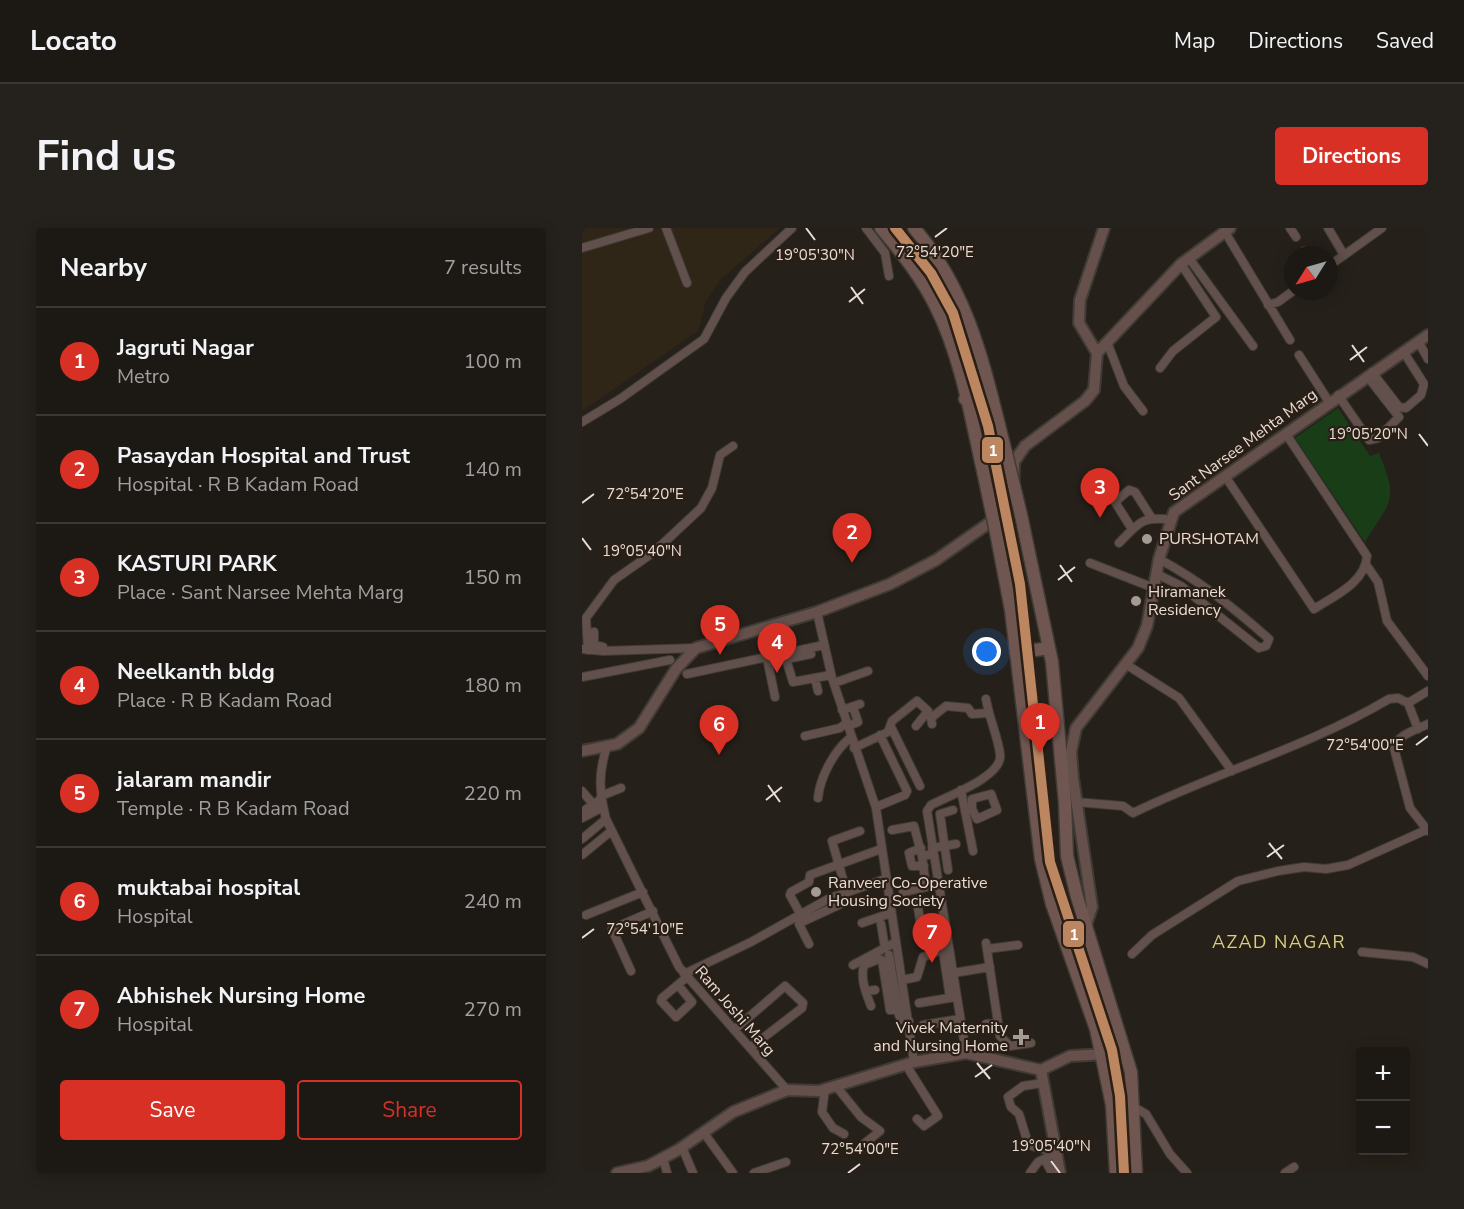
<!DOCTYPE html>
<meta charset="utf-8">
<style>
:root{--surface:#1c1814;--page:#25211d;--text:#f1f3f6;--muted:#a0a0a0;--line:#3a3734;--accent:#d93025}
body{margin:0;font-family:"Nunito Sans",sans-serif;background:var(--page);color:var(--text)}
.controls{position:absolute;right:18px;bottom:18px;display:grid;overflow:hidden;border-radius:6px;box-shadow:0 3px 15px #0003}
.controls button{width:54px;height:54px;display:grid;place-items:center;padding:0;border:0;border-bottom:2px solid var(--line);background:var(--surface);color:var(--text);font:30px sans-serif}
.compass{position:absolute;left:702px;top:18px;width:54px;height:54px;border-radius:50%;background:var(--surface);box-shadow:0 3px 15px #0003;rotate:233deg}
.you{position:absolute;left:405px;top:424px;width:21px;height:21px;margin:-15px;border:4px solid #fff;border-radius:50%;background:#1a73e8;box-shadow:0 0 0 9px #1a73e833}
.badge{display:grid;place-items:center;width:39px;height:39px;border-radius:50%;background:var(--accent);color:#fff;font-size:20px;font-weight:700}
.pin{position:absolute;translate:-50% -50px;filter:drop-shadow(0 2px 3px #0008)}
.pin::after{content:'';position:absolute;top:32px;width:21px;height:18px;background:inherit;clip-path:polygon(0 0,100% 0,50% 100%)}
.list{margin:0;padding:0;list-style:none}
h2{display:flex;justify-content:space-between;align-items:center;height:78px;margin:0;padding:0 24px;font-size:26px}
h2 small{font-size:20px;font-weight:400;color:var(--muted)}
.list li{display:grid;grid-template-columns:39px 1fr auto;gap:18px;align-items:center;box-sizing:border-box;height:108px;padding:0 24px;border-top:2px solid var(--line)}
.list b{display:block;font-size:22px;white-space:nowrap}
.list p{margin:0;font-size:20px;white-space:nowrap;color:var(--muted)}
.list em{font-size:20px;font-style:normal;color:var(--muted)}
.actions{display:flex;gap:12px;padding:18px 24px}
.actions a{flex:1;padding:14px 0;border:2px solid var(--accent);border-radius:6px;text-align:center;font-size:21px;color:var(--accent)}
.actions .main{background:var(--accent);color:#fff}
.map{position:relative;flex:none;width:846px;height:945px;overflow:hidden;border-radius:6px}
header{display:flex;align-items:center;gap:36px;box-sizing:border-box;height:84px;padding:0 30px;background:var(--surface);border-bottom:2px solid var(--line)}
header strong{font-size:28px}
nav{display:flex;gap:33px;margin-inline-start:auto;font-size:21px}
.intro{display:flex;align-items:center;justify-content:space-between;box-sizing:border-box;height:144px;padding:0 36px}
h1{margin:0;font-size:42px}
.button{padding:15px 27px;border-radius:6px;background:var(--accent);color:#fff;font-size:21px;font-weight:700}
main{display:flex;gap:36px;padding:0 36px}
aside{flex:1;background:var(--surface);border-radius:6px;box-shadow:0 3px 15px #0003}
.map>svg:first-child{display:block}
.industrial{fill:#302618}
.green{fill:#193d17}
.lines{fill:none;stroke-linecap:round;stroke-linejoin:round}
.street-casing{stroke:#403b35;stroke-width:10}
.secondary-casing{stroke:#403b35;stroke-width:14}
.primary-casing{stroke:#403b35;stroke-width:15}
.street{stroke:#61504b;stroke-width:8}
.secondary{stroke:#66504c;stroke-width:10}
.primary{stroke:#6f5651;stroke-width:12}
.primary-bridge-casing{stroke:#403b35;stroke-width:15;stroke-linecap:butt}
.primary-bridge{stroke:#6f5651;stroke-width:12}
.metro-1-casing{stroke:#2b1f15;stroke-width:15}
.metro-1{stroke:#bb8660;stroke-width:10}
.ticks{fill:none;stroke:#e7ded8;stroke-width:2}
.poi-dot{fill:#a39c96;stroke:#2b1f15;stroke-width:2}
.labels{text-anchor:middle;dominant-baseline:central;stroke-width:4.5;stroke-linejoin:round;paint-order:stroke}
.street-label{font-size:16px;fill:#e7ded8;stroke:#2b1f15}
.poi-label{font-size:16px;fill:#e7ded8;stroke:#2b1f15;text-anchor:start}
.neighbourhood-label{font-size:18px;letter-spacing:1.5px;fill:#cfd587;stroke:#2b1f15}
.ticks-label{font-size:15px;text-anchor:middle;fill:#e7ded8;stroke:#2b1f15;stroke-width:4.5;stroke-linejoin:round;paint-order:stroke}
.line-badge{stroke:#2b1f15;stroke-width:2}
.badge-label{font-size:16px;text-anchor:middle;font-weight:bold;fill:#fff}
</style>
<header>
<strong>Locato</strong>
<nav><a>Map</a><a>Directions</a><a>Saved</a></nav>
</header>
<div class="intro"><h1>Find us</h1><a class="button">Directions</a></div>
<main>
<aside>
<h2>Nearby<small>7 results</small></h2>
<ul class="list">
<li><span class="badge">1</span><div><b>Jagruti Nagar</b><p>Metro</p></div><em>100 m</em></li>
<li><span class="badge">2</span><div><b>Pasaydan Hospital and Trust</b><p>Hospital · R B Kadam Road</p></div><em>140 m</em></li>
<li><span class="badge">3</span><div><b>KASTURI PARK</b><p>Place · Sant Narsee Mehta Marg</p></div><em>150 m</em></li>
<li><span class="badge">4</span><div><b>Neelkanth bldg</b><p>Place · R B Kadam Road</p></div><em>180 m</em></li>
<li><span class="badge">5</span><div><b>jalaram mandir</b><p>Temple · R B Kadam Road</p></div><em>220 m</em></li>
<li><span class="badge">6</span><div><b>muktabai hospital</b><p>Hospital</p></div><em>240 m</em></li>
<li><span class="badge">7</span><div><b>Abhishek Nursing Home</b><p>Hospital</p></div><em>270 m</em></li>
</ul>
<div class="actions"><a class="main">Save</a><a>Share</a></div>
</aside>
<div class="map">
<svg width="846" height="945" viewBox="0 0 846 945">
<rect width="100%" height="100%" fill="#26201a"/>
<path class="industrial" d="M0 0H198L138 52 124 73 116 103 0 183Z"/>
<path class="green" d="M756 180 788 228 797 225C817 274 809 271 783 314L713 210Z"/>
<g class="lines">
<g class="street-casing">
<path id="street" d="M84 0 105 55
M284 0 303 25 307 48
M708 0 714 9
M746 0 762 27
M643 4 708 112
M0 20 67 0
M722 23 725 27
M607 30 671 118
M747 38 800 0
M686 77 696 74 711 63
M836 113 846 131
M525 114 542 158 561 183
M717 127 747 174
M578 140 591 123 634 89 599 36
M790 144 817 179 824 180 839 167 842 156 821 123
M756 167 787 212 796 210 817 189 785 148
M0 194 38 171 122 111 144 70 163 44 210 0
M643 248 732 381C752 368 783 355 785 328L704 206
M550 301 533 274 547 262 553 264 569 289
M537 315C556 296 560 287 589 292
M508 335 572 360
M785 338 796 354 805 393 846 448
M575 346 599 358 677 420 684 418 687 411C652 380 618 353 577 331
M235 384 250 450 294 580 332 834
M12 404V417L21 419
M0 421 21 423 114 420
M6 422 4 390 32 352 72 324 119 280 130 260 138 227 151 218
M204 431 229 426
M545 437 597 470 650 543
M105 446 242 417
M0 449 88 432
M233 450 236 463
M252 455 286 443
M193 469 186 435 204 431 211 454 249 447
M826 475 846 463
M260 482 278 476
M350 496 349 490 364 478 386 480 390 486 406 485
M846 496C834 502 816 506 812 520L828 580 846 603
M266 498 276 494 271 479
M309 499 338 558
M223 508 258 500 264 495
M25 518C16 546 17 563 24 591L97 739 205 862
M272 520 306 504 310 493 335 473 346 483 334 498
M379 562 391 623
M0 563 11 576
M19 568 39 560
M236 570C238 549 252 523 268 510
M494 574 541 578 551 585C635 544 726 519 807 471L816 470 826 475 836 501
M294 579 323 567 325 563 298 507
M383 583 390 581 395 591 415 582 409 566 390 571V581
M0 584 19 571
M0 590 21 579
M310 602 332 598 340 628
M0 611 24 591
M339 620 327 625 330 638H342
M350 620 374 616
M0 627 28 604
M366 642 358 586 371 582
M321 664 344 659 340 628 351 626
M265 665 250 613 278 603
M335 674 342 716 366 715
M4 687 61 664
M222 693 261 675
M280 695 309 685
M299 696 303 720
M404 715 418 808 428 818 449 815
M227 716 217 696 222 693 208 667 209 664 227 654 228 647 299 621
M405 721 436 717
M361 723 368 770
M780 724 831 729 846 736
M550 726 570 707 656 653 696 643 722 639 744 641 766 637 844 602
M307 727 317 787 319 792 327 793
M271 737 314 714
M49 743 30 701 71 683
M371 745 408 739
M102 746 169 714 246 671 303 651
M320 752 335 749 341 729 354 724
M96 757 110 774 94 789 79 773 80 770 105 749
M284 763 293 762
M337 775 373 769
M289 778C284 765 278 751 282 737L297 731 300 732 308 782H316
M404 796 416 795
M341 797 378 791
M152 802 203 758 221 775 220 780 168 820
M384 825 345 583 349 577C366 568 422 548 418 526 416 509 407 490 404 471
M324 837 356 888 342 898 335 891
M254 858 279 889 298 903 282 916
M243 861 240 884 251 900 262 906
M550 878 564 886 588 926 605 945
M122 905 151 945
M445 912 437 886 429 879 426 869 441 858 461 855
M450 918 474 925
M100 919 111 945
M81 930 85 945
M463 932 470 945
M172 945 204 934
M448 945 456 934 474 925
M703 945 712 939"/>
</g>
<g class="secondary-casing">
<path id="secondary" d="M515 125 599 36 648 0
M0 523 35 516 57 500 94 441 114 420 235 384 308 356 354 332 420 286 431 271 432 234 443 218 503 173 512 162 515 125 497 95 498 72 522 0
M504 697 510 679 491 550 489 524 494 500 556 420 565 398 577 331 592 284 846 107
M459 842 478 945
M459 842 488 828 543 825
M35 945 66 938 96 922 151 884 205 862 237 863 332 834 384 825 459 842"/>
</g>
<g class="primary-casing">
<path id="primary" d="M299 0C320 25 340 50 354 79 380 131 390 195 403 252
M332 0C389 66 403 143 424 225
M383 171 408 163
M439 287 470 434 483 575 485 628 495 669 549 844 554 945
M415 309 429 382 459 631 470 676 514 801 530 877 534 945
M434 425 467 420"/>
</g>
<use href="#street" class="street"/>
<use href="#secondary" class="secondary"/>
<use href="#primary" class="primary"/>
<g class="primary-bridge-casing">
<path id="primary-bridge" d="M424 225 439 287
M403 252 415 309"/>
</g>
<use href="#primary-bridge" class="primary-bridge"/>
<g class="metro-1-casing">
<path id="metro-1" d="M313 0 349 45 371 85 406 198 438 356 468 634 530 822 538 868 542 945"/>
</g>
<use href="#metro-1" class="metro-1"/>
</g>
<path class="ticks" d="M224 0 233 12M353 9 365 0M269 59 281 76M267 74 283 61M770 117 782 134M768 132 785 119M837 206 846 218M0 275 12 266M0 310 9 322M478 337 490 354M476 352 493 339M834 517 846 508M186 557 198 574M184 572 200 559M687 615 700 631M685 629 702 617M0 710 12 701M395 835 408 851M393 849 410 837M469 933 478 945M266 945 278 936"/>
<g class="poi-dot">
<circle cx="565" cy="311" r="6"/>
<circle cx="554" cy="373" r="6"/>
<circle cx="234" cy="664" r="6"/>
<path d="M436 800h6v6h6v6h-6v6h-6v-6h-6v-6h6z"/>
</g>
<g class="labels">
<g class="street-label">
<text transform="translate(661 217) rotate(-36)">Sant Narsee Mehta Marg</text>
<text transform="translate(153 783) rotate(49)">Ram Joshi Marg</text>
</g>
<g class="poi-label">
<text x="577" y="311">PURSHOTAM</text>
<text x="566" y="364">Hiramanek<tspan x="566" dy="18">Residency</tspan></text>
<text x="246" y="655">Ranveer Co-Operative<tspan x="246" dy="18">Housing Society</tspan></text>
<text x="426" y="800" text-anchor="end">Vivek Maternity<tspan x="426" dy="18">and Nursing Home</tspan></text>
</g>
<g class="neighbourhood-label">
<text x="697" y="714">AZAD NAGAR</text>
</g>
</g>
<g class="ticks-label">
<text x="353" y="29">72°54'20"E</text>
<text x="233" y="32">19°05'30"N</text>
<text x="786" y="211">19°05'20"N</text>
<text x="63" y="271">72°54'20"E</text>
<text x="60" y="328">19°05'40"N</text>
<text x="783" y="522">72°54'00"E</text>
<text x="63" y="706">72°54'10"E</text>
<text x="469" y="923">19°05'40"N</text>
<text x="278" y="926">72°54'00"E</text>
</g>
<g class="line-badge">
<rect x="399" y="208" width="23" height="28" rx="6" fill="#bb8660"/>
<rect x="480" y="692" width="23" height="28" rx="6" fill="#bb8660"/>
</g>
<g class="badge-label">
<text x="411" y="228">1</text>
<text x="492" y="712">1</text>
</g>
</svg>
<div class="controls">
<button>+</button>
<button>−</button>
</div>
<svg class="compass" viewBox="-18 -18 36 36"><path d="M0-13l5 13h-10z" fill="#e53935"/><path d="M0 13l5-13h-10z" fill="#a0a0a0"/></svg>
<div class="you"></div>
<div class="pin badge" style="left:458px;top:525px">1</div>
<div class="pin badge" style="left:270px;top:335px">2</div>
<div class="pin badge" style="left:518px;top:290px">3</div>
<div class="pin badge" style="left:195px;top:445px">4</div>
<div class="pin badge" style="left:138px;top:427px">5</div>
<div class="pin badge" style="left:137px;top:527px">6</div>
<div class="pin badge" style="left:350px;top:735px">7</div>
</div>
</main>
